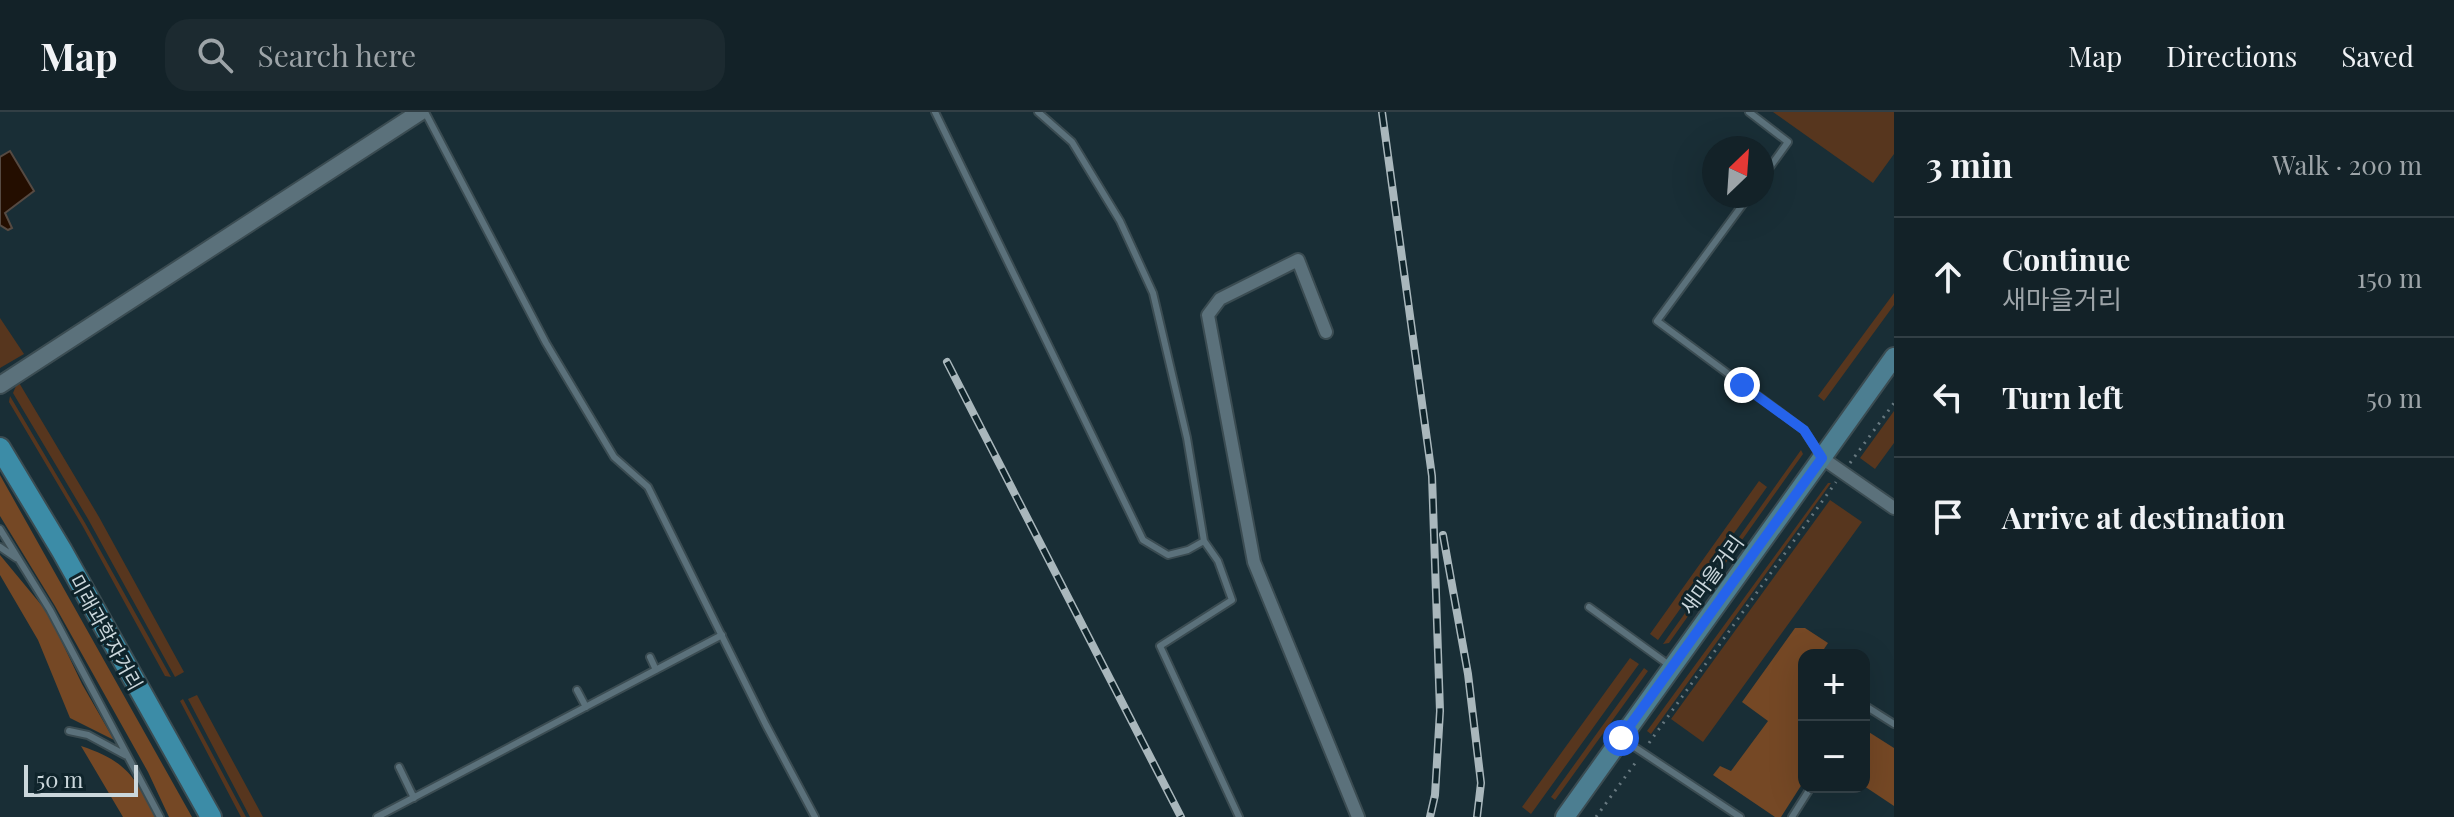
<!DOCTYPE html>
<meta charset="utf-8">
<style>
:root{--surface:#132228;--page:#1c2a30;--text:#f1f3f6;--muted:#9da4a8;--line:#323f45}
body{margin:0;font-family:"Playfair Display","Noto Sans KR",serif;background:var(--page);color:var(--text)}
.controls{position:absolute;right:24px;bottom:24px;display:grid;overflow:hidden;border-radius:16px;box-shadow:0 8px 32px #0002}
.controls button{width:72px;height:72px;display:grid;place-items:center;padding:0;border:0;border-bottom:2px solid var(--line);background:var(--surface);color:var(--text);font:40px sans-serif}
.compass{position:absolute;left:1702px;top:24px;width:72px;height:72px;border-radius:50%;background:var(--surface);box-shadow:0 8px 32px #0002;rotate:25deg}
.scale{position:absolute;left:24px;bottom:20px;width:114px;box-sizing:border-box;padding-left:8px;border:4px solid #cbd7dc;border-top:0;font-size:22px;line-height:28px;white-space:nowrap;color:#cbd7dc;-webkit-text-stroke:6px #0f242b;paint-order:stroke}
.stop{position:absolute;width:24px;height:24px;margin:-18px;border:6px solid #2563eb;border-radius:50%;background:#fff}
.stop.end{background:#2563eb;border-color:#fff;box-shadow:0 2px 8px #0008}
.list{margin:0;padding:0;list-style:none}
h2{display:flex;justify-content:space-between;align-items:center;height:104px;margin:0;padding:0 32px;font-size:34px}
h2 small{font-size:26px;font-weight:400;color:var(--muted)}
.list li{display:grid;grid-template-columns:52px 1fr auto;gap:24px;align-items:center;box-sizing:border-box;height:120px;padding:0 32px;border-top:2px solid var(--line)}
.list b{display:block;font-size:30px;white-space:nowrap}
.list p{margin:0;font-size:26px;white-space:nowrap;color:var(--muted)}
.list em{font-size:26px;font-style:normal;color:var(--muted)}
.icon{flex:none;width:44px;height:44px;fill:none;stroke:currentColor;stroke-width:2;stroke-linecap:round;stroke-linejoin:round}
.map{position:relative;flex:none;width:1894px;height:705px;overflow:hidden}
header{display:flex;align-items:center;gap:48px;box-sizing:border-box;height:112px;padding:0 40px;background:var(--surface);border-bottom:2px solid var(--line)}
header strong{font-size:38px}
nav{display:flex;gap:44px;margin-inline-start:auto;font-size:28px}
.search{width:560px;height:72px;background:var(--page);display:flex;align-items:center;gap:20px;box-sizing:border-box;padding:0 28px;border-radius:24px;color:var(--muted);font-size:30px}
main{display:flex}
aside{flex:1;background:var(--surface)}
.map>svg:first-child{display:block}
.green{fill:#57361e}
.forest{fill:#754825}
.water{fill:#240e00;stroke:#564a42;stroke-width:2}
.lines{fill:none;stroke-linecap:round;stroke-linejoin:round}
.service-casing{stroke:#3b4c52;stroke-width:10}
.minor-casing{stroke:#3b4c52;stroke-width:16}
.tertiary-casing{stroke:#3b4c52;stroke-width:20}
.secondary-casing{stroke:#3b4c52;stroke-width:22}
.primary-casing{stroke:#3b4c52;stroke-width:24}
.path{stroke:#687980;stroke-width:3;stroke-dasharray:2 6;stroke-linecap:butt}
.service{stroke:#5b717b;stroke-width:6}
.minor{stroke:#5b717b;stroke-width:12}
.tertiary{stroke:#5b717b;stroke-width:16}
.secondary{stroke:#4c7e91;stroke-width:18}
.primary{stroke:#3c8ca7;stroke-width:20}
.rail-casing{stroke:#a9b7bc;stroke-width:8}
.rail{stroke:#0f242b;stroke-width:5;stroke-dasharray:15;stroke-linecap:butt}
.route{stroke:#2563eb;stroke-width:10}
.labels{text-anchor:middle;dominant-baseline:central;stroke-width:6;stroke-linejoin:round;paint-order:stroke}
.street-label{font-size:20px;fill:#cbd7dc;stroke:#0f242b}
</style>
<header>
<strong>Map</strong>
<div class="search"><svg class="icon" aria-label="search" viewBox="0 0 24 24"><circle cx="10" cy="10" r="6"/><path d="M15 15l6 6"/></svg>Search here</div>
<nav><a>Map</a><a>Directions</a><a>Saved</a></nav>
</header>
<main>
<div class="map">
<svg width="1894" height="705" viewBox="0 0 1894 705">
<rect width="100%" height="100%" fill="#192e36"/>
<path class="green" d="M1773 0H1894V42L1873 71Z
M1894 181V193L1824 289 1818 284Z
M0 206 24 242 0 256Z
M18 269 99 405 184 560 175 565 88 407 13 281Z
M10 284 85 411 171 565 165 564 82 413 9 290Z
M1894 299V331L1875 357 1860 346Z
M1801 338 1803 342 1669 531 1663 532Z
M1759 369 1767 375 1658 528 1650 522Z
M1828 371H1831L1651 622 1647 619Z
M1830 388 1862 410 1703 630 1671 607Z
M1630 546 1639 552 1531 702 1522 695Z
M1644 556 1648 559 1555 688 1551 685Z
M197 583 263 705H250L188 587Z
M183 587 246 705H241L180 589Z"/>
<path class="forest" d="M0 363 192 705H169L148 660 55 494 0 404Z
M0 443 48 501 82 572 114 628 70 606 38 528 0 463Z
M1795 516H1805L1828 531 1820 543H1804V669L1781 705H1775L1713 663 1720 654 1731 659 1768 609 1742 590Z
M1864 617 1894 636V694L1864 674Z
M81 634C126 649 135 664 155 705H123Z"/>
<path class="water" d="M10 39 34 79 5 101 12 116 8 118 0 113V45Z"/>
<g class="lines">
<g class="service-casing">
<path id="service" d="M425 0 546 231 614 345 648 375 766 613 815 705
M935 0 1143 428 1168 443 1188 438 1204 429 1218 449 1232 488 1160 534 1239 705
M1038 0 1072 30 1120 109 1153 181 1187 326 1204 429
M1749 0 1788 30 1762 66
M1749 84 1657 209 1804 318 1820 343
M0 417 50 498 160 705
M0 435 16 446
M1589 495 1669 553
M650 545 656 558
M577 578 586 595
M1864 593 1894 612
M69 619 88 623 125 643
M1624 628 1740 705
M399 655 414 686
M377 705 722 523
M1792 705 1811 675"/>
</g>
<g class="minor-casing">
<path id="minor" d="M1326 220 1298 148 1220 187 1208 203 1254 450 1358 705
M1822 346 1894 396"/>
</g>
<g class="tertiary-casing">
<path id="tertiary" d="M0 273 420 0"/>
</g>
<g class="secondary-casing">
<path id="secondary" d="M1565 705 1894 245"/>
</g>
<g class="primary-casing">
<path id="primary" d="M0 336 62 439 211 705"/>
</g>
<path class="path" d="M1850 351 1894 291
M1649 631 1836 370
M1596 705 1636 650"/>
<use href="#service" class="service"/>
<use href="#minor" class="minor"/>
<use href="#tertiary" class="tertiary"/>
<use href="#secondary" class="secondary"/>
<use href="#primary" class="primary"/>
<g class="rail-casing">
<path id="rail" d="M1382 0 1432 364 1440 599 1435 683 1430 705
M947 250 1181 705
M1443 423 1468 562 1481 671 1477 705"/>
</g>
<use href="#rail" class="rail"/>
</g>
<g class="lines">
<path class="route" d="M1621 626 1822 346 1804 318 1742 273"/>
</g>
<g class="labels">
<g class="street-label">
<text transform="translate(1711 462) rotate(-54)">새마을거리</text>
<text transform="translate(107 520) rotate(61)">미래과학자거리</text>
</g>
</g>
</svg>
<div class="controls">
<button>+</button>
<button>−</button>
</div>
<svg class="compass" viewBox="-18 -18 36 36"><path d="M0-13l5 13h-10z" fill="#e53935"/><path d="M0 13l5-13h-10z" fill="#9da4a8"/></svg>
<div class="scale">50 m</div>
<div class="stop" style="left:1621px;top:626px"></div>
<div class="stop end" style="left:1742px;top:273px"></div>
</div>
<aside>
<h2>3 min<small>Walk · 200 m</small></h2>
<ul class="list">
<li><svg class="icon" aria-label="ahead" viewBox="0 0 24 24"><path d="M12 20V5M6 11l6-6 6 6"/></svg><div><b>Continue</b><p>새마을거리</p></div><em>150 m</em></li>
<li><svg class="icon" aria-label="left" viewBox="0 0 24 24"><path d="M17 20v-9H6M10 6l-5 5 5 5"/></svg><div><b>Turn left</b></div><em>50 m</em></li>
<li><svg class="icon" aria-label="arrive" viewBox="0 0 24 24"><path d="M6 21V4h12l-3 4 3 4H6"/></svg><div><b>Arrive at destination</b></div></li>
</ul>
</aside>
</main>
